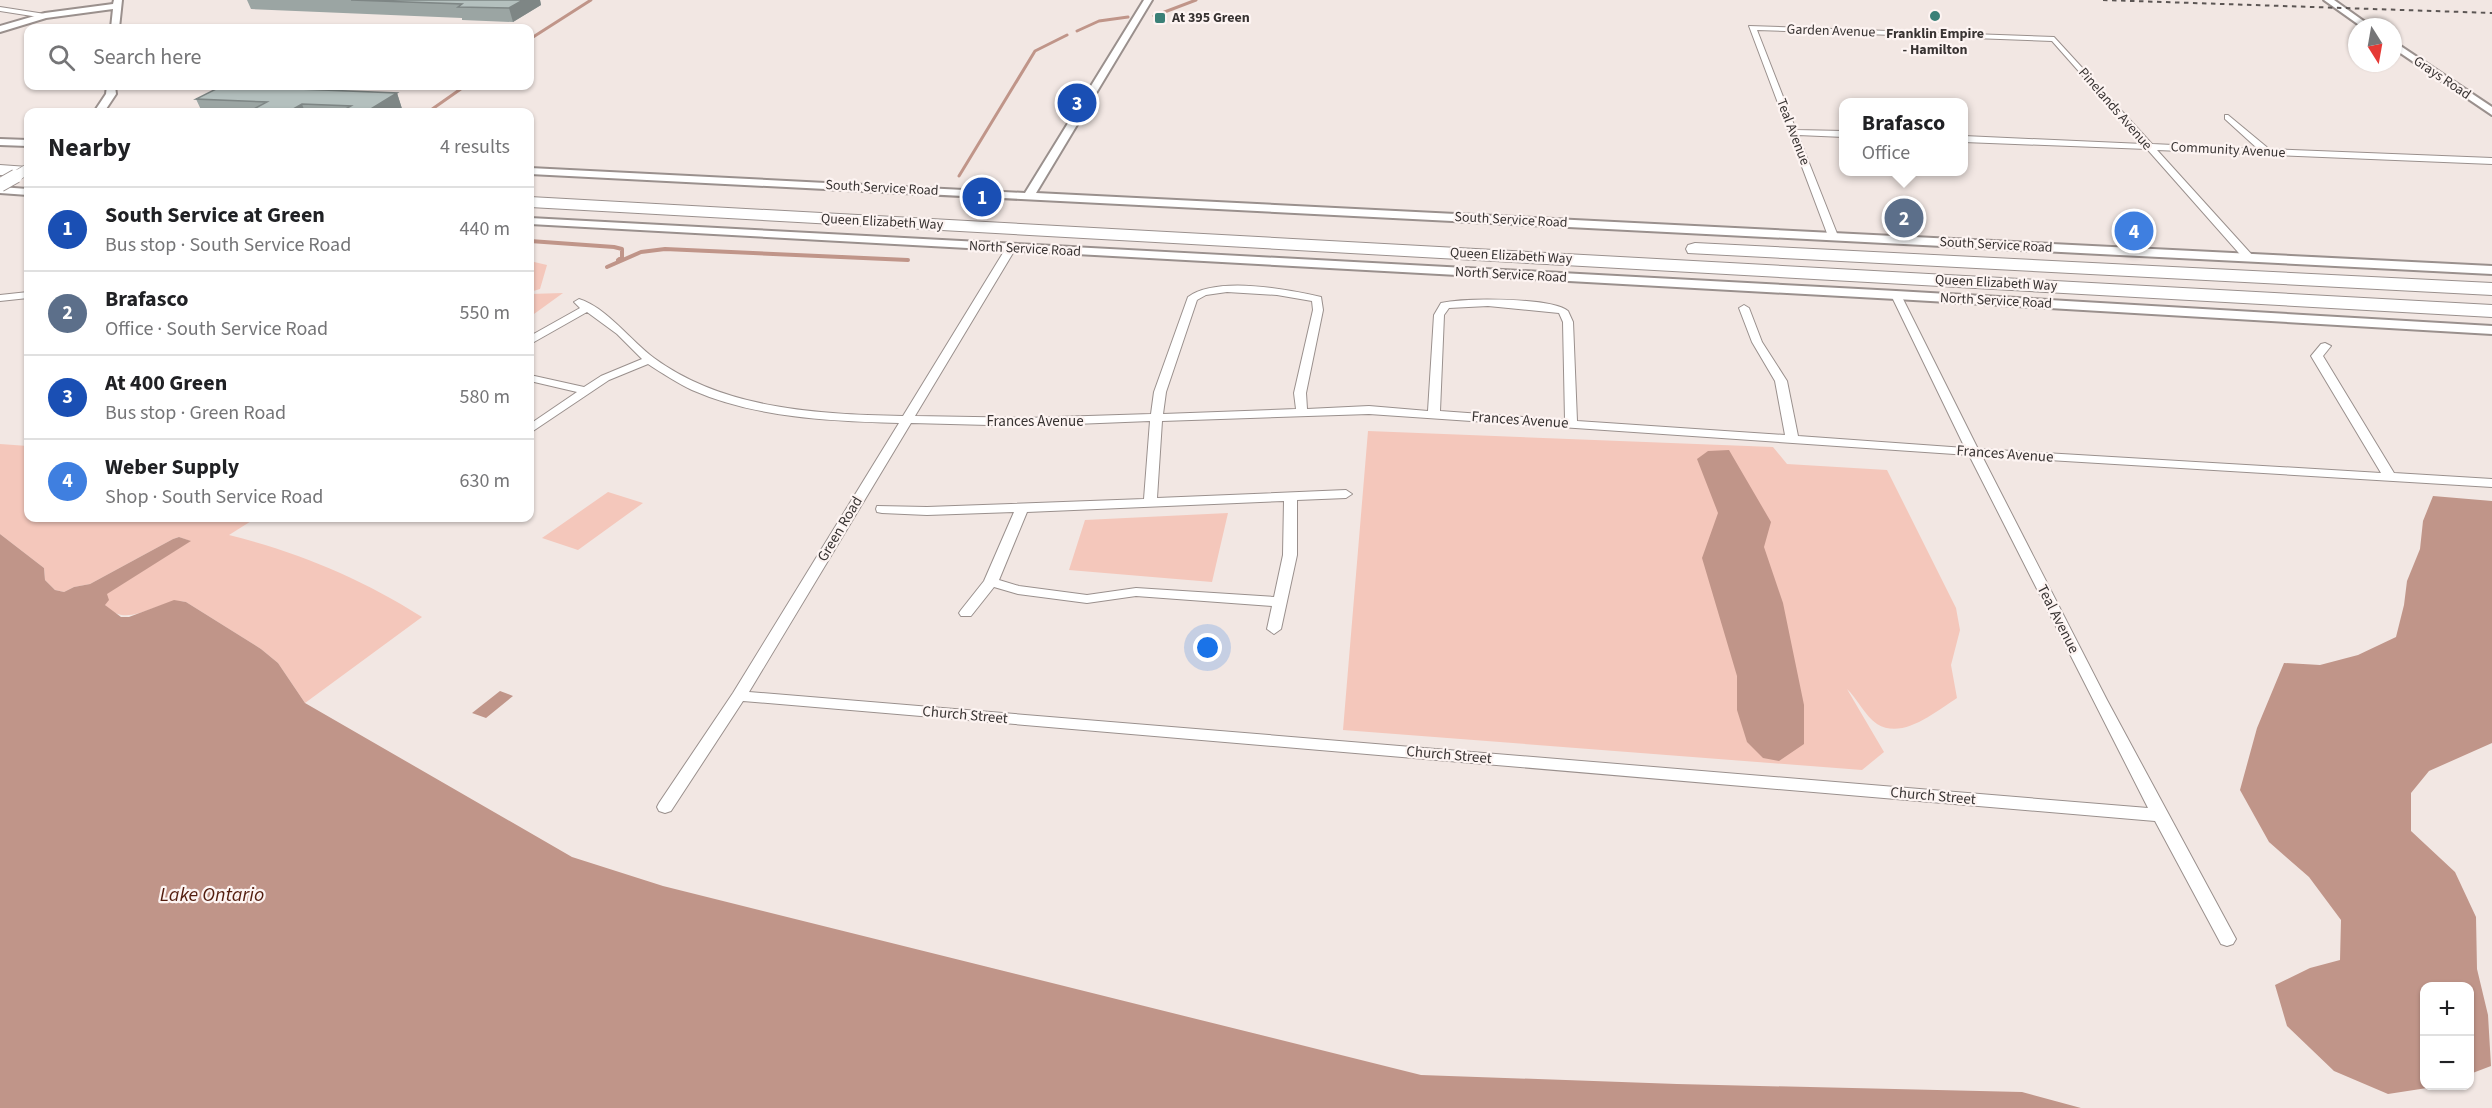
<!DOCTYPE html>
<meta charset="utf-8">
<style>
:root{--surface:#fff;--page:#f2f2f2;--text:#202124;--muted:#757577;--line:#e0e0e0;--accent:#d93025}
body{margin:0;font-family:"Source Sans 3",sans-serif;background:var(--page);color:var(--text)}
.controls{position:absolute;right:18px;bottom:18px;display:grid;overflow:hidden;border-radius:12px;box-shadow:0 2px 4px #0004}
.controls button{width:54px;height:54px;display:grid;place-items:center;padding:0;border:0;border-bottom:2px solid var(--line);background:var(--surface);color:var(--text);font:30px sans-serif}
.compass{position:absolute;left:2348px;top:18px;width:54px;height:54px;border-radius:50%;background:var(--surface);box-shadow:0 2px 4px #0004;rotate:169deg}
.you{position:absolute;left:1208px;top:648px;width:21px;height:21px;margin:-15px;border:4px solid #fff;border-radius:50%;background:#1a73e8;box-shadow:0 0 0 9px #1a73e833}
.badge{display:grid;place-items:center;width:39px;height:39px;border-radius:50%;background:var(--accent);color:#fff;font-size:20px;font-weight:700}
.pin{position:absolute;translate:-50% -50%;border:3px solid #fff;box-shadow:0 2px 6px #0006}
.popup{position:absolute;left:1839px;top:98px;width:129px;height:78px;box-sizing:border-box;display:grid;place-content:center;border-radius:12px;background:var(--surface);filter:drop-shadow(0 2px 4px #0005);font-size:20px;white-space:nowrap;color:var(--muted)}
.popup b{font-size:22px;color:var(--text)}
.popup::after{content:'';position:absolute;left:50%;top:100%;margin-left:-12px;border:12px solid transparent;border-top-color:var(--surface)}
.list{margin:0;padding:0;list-style:none}
h2{display:flex;justify-content:space-between;align-items:center;height:78px;margin:0;padding:0 24px;font-size:26px}
h2 small{font-size:20px;font-weight:400;color:var(--muted)}
.list li{display:grid;grid-template-columns:39px 1fr auto;gap:18px;align-items:center;box-sizing:border-box;height:84px;padding:0 24px;border-top:2px solid var(--line)}
.list b{display:block;font-size:22px;white-space:nowrap}
.list p{margin:0;font-size:20px;white-space:nowrap;color:var(--muted)}
.list em{font-size:20px;font-style:normal;color:var(--muted)}
.icon{flex:none;width:33px;height:33px;fill:none;stroke:currentColor;stroke-width:2;stroke-linecap:round;stroke-linejoin:round}
.map{position:relative;flex:none;width:2492px;height:1108px;overflow:hidden}
.search{position:absolute;background:var(--surface);box-shadow:0 2px 4px #0004;left:24px;top:24px;width:510px;height:66px;display:flex;align-items:center;gap:15px;box-sizing:border-box;padding:0 21px;border-radius:12px;color:var(--muted);font-size:22px}
.panel{position:absolute;background:var(--surface);box-shadow:0 2px 4px #0004;left:24px;top:108px;width:510px;height:414px;border-radius:12px}
.map>svg:first-child{display:block}
.green{fill:#f4c7bb}
.water{fill:#c09589}
.lines{fill:none;stroke-linecap:round;stroke-linejoin:round}
.stream-far1{stroke:#c09589;stroke-width:3}
.stream{stroke:#c09589;stroke-width:4}
.minor-casing{stroke:#9a908d;stroke-width:2}
.tertiary-casing{stroke:#9a908d;stroke-width:4}
.motorway-casing{stroke:#9a908d;stroke-width:2}
.minor{fill:#fff;fill-rule:evenodd}
.tertiary{fill:#fff;fill-rule:evenodd}
.motorway{fill:#fff;fill-rule:evenodd}
.rail{stroke:#5c5654;stroke-width:2;stroke-dasharray:4.5 4.5;stroke-linecap:butt}
.tertiary-bridge-far1-casing{stroke:#9a908d;stroke-width:11;stroke-linecap:butt}
.tertiary-bridge-casing{stroke:#9a908d;stroke-width:15;stroke-linecap:butt}
.tertiary-bridge-far1{stroke:#fff;stroke-width:10}
.tertiary-bridge{stroke:#fff;stroke-width:13}
.wall{fill:#9ba5a3}
.shaded-wall{fill:#7e8685}
.building{fill:#b4c0be;stroke:#7e8685;stroke-width:1.5}
.poi-dot{fill:#3a8077;stroke:#fdf4f2;stroke-width:2}
.labels{text-anchor:middle;dominant-baseline:central;stroke-width:4.5;stroke-linejoin:round;paint-order:stroke}
.far-poi-label{font-size:14px;font-weight:bold;fill:#383332;stroke:#fdf4f2;text-anchor:start}
.far-street-label{font-size:14px;fill:#383332;stroke:#fdf4f2}
.street-label{font-size:15px;fill:#383332;stroke:#fdf4f2}
.near-water-label{font-size:20px;font-style:italic;fill:#531d0e;stroke:#fdf4f2}
</style>
<div class="map">
<svg width="2492" height="1108" viewBox="0 0 2492 1108">
<rect width="100%" height="100%" fill="#f2e7e3"/>
<path class="green" d="M530 261 547 265 540 289 530 292Z
M563 293 534 314 530 313V294Z
M1368 431 1773 447 1787 464 1887 470 1956 608 1960 630 1951 665 1957 698C1935 712 1903 740 1877 724 1865 716 1857 698 1847 689L1884 752 1862 770 1343 730Z
M0 444 28 446V518H256L229 535C300 553 360 578 422 617L305 703 278 663 261 649 186 602C157 597 128 632 105 605L106 594 190 541 179 537 173 539 90 584 74 587 64 592 55 590 45 580 44 568 0 534Z
M608 492 643 503 578 550 542 538Z
M1228 513 1212 582 1069 570 1085 520Z"/>
<path class="water" d="M1729 450 1771 522 1764 547 1783 603 1804 705V744L1779 761 1763 758 1747 742 1737 710V676L1702 558 1718 513 1697 459 1708 451Z
M2433 496 2492 501V743L2429 771 2411 793V831L2455 872 2476 917 2477 969 2488 1015 2491 1066 2470 1074V986H2424V1086H2440L2388 1094 2334 1071 2287 1026 2275 985 2310 968 2340 960 2341 920 2309 877 2269 842 2240 790 2257 728 2284 663 2320 665 2358 655 2396 637 2404 605 2407 581 2420 549 2423 521Z
M0 534 44 568 45 580 55 590 64 592 74 587 90 584 173 539 179 537 191 541 107 594 109 600 105 605 121 617H129L174 600 186 602 261 649 278 663 305 703 572 857 663 886 1421 1075 1677 1084 2022 1092 2081 1108H0Z
M500 691 513 696 486 718 472 713Z"/>
<g class="lines">
<path class="stream-far1" d="M1154 16 1196 0
M1077 31 1099 21 1128 17
M530 39 591 0
M428 112 465 86
M959 176 1035 51 1067 35"/>
<path class="stream" d="M530 241 614 247 622 249V257L618 260
M607 267 641 252 665 249 908 260"/>
<g class="minor-casing">
<path id="minor" d="M0 7 45 14 49 16 45 18 0 11Z
M1749 26 2054 37 2152 144 2258 149 2225 119V115H2228L2269 149 2492 158V164L2157 150 2253 256V260H2245L2147 149 1964 142V136L2143 144 2052 41 1757 30 1796 130 1844 131V137L1798 135 1838 236 1833 239 1828 236Z
M1011 245 1016 248 915 416 1025 418 1151 414 1154 392 1188 297C1217 276 1287 289 1321 297L1323 310 1306 393 1307 409 1369 406 1428 411 1434 315 1441 303C1465 298 1551 297 1568 311L1573 322 1577 421 1785 435 1775 381 1752 342 1739 308 1744 305 1749 308 1762 342 1787 381 1798 436 1965 448 1891 295 1896 292 1901 295 1978 449 2381 473 2311 356 2321 344 2325 343 2331 346 2323 356 2394 473 2492 479V487L1982 456 2107 700 2236 939 2233 944 2227 946 2221 944 2155 821 743 701 671 811 665 813 659 811 657 807 659 803 733 693 899 423C830 421 756 418 692 390 677 383 662 373 648 364L609 380 530 433V424L577 392 530 381V375L584 387 601 376 642 359 617 334 587 312 534 342 530 343V336L580 308 574 302 579 299C606 307 632 342 654 358 725 410 819 414 903 416L1006 248ZM1227 292 1277 295 1312 301 1313 310 1294 393 1296 409 1163 414 1166 392 1197 300 1206 295ZM1488 306 1559 313 1563 322 1565 420 1440 411 1444 315 1449 308ZM1369 414 1969 455 2148 808 749 692 911 423 1025 426 1150 421 1144 499 927 507 877 506 876 509 877 512 882 513 927 515 1014 512 984 581 961 610 959 613 961 616H971L994 587 1018 594 1087 603 1136 596 1272 606 1267 629 1274 634 1281 629 1297 555V500L1346 498 1352 494 1346 490 1157 498 1162 421ZM1284 501 1283 555 1274 597 1136 588 1087 595 1019 586 999 580 1027 512Z
M28 292V298L0 301V295Z"/>
</g>
<g class="tertiary-casing">
<path id="tertiary" d="M114 0H122L119 28H111L113 9 46 18 0 32V26L45 13 113 4Z
M1144 0H1152L1036 193 2492 266V274L530 174V168L1025 193Z
M2324 0H2334L2372 27H2362Z
M2393 41 2492 107V115L2393 48Z
M107 86H115L116 94 104 112H94L106 94Z
M0 139 28 140V146L0 145Z
M0 187 28 189V195L0 193Z
M530 218 1896 291 2492 326V334L1896 299 530 224Z"/>
</g>
<g class="motorway-casing">
<path id="motorway" d="M0 165 28 167V177L0 175Z
M530 197 2492 305V317L530 207Z
M1695 243 2492 283V295L1688 253 1686 249 1688 245Z"/>
</g>
<use href="#minor" class="minor"/>
<use href="#tertiary" class="tertiary"/>
<use href="#motorway" class="motorway"/>
<path class="rail" d="M2103 0 2492 13"/>
<g class="tertiary-bridge-far1-casing">
<path id="tertiary-bridge-far1" d="M13 178 28 169"/>
</g>
<g class="tertiary-bridge-casing">
<path id="tertiary-bridge" d="M0 185 16 176"/>
</g>
<use href="#tertiary-bridge-far1" class="tertiary-bridge-far1"/>
<use href="#tertiary-bridge" class="tertiary-bridge"/>
</g>
<path class="wall" d="M247 0H540L541 5 513 22 462 20V18L251 9Z
M397 93 403 112H202L196 99Z"/>
<path class="shaded-wall" d="M523 0H540L541 5 513 22 509 8Z
M397 93 403 112H366Z
M302 104 305 112H288Z"/>
<path class="building" d="M351 0H523L509 8 458 7 462 4Z
M222 86H224L397 93 366 112H340L351 106 302 104 288 112H248L267 102 196 99Z"/>
<g class="poi-dot">
<circle cx="1935" cy="16" r="6"/>
<rect x="1154" y="12" width="12" height="12" rx="3"/>
</g>
<g class="labels">
<g class="far-poi-label">
<text x="1172" y="18">At 395 Green</text>
<text x="1935" y="34" text-anchor="middle">Franklin Empire<tspan x="1935" dy="16">- Hamilton</tspan></text>
</g>
<g class="far-street-label">
<text transform="translate(1831 31) rotate(2)">Garden Avenue</text>
<text transform="translate(2442 78) rotate(34)">Grays Road</text>
<text transform="translate(2115 109) rotate(49)">Pinelands Avenue</text>
<text transform="translate(1793 132) rotate(69)">Teal Avenue</text>
<text transform="translate(2228 150) rotate(3)">Community Avenue</text>
<text transform="translate(882 188) rotate(3)">South Service Road</text>
<text transform="translate(1511 220) rotate(3)">South Service Road</text>
<text transform="translate(882 222) rotate(3)">Queen Elizabeth Way</text>
<text transform="translate(1996 245) rotate(3)">South Service Road</text>
<text transform="translate(1025 249) rotate(3)">North Service Road</text>
<text transform="translate(1511 256) rotate(3)">Queen Elizabeth Way</text>
<text transform="translate(1511 275) rotate(3)">North Service Road</text>
<text transform="translate(1996 283) rotate(3)">Queen Elizabeth Way</text>
<text transform="translate(1996 301) rotate(3)">North Service Road</text>
</g>
<g class="street-label">
<text transform="translate(1520 420) rotate(4)">Frances Avenue</text>
<text x="1035" y="421">Frances Avenue</text>
<text transform="translate(2005 454) rotate(4)">Frances Avenue</text>
<text transform="translate(840 529) rotate(-59)">Green Road</text>
<text transform="translate(2058 619) rotate(63)">Teal Avenue</text>
<text transform="translate(965 715) rotate(5)">Church Street</text>
<text transform="translate(1449 755) rotate(5)">Church Street</text>
<text transform="translate(1933 796) rotate(5)">Church Street</text>
</g>
<g class="near-water-label">
<text x="212" y="895">Lake Ontario</text>
</g>
</g>
</svg>
<div class="controls">
<button>+</button>
<button>−</button>
</div>
<svg class="compass" viewBox="-18 -18 36 36"><path d="M0-13l5 13h-10z" fill="#e53935"/><path d="M0 13l5-13h-10z" fill="#757577"/></svg>
<div class="you"></div>
<div class="pin badge" style="left:982px;top:197px;background:#1a4fb4">1</div>
<div class="pin badge" style="left:1904px;top:218px;background:#5c6f8a">2</div>
<div class="popup"><b>Brafasco</b>Office</div>
<div class="pin badge" style="left:1077px;top:103px;background:#1a4fb4">3</div>
<div class="pin badge" style="left:2134px;top:231px;background:#3f7fe0">4</div>
<div class="search"><svg class="icon" aria-label="search" viewBox="0 0 24 24"><circle cx="10" cy="10" r="6"/><path d="M15 15l6 6"/></svg>Search here</div>
<section class="panel">
<h2>Nearby<small>4 results</small></h2>
<ul class="list">
<li><span class="badge" style="background:#1a4fb4">1</span><div><b>South Service at Green</b><p>Bus stop · South Service Road</p></div><em>440 m</em></li>
<li><span class="badge" style="background:#5c6f8a">2</span><div><b>Brafasco</b><p>Office · South Service Road</p></div><em>550 m</em></li>
<li><span class="badge" style="background:#1a4fb4">3</span><div><b>At 400 Green</b><p>Bus stop · Green Road</p></div><em>580 m</em></li>
<li><span class="badge" style="background:#3f7fe0">4</span><div><b>Weber Supply</b><p>Shop · South Service Road</p></div><em>630 m</em></li>
</ul>
</section>
</div>
